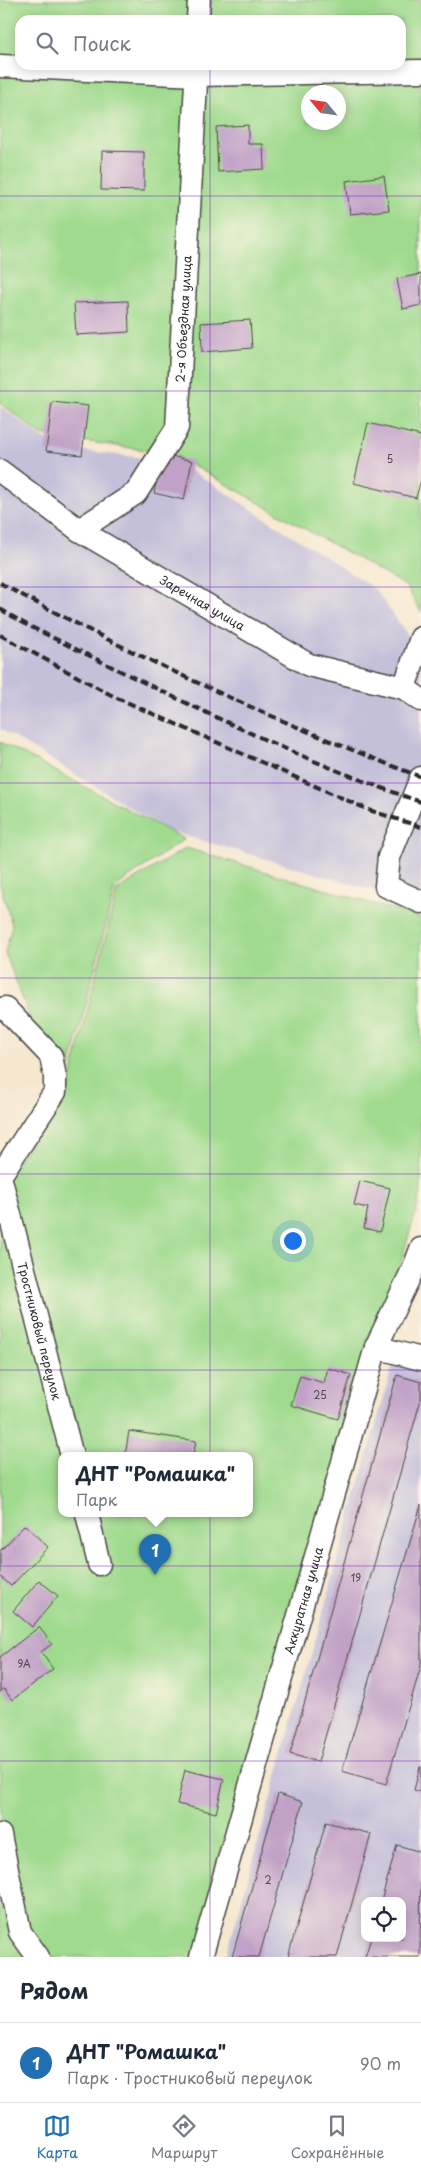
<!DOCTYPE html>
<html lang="ru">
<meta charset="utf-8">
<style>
:root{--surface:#fff;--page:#f2f2f3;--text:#1f2937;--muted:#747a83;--line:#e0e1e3;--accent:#1f6fb2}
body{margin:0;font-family:"Playpen Sans",sans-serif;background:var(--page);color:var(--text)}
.controls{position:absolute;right:15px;bottom:15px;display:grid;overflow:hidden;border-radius:10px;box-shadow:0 2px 12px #0003}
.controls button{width:45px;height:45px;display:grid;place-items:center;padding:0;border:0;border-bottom:1px solid var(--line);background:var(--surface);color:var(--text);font:25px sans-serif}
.compass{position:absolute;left:301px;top:85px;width:45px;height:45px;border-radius:50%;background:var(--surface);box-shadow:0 2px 12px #0003;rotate:299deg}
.you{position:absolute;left:292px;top:1240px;width:18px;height:18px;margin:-12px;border:4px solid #fff;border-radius:50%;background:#1a73e8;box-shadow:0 0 0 8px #1a73e833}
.badge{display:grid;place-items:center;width:32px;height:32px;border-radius:50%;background:var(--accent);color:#fff;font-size:16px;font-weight:700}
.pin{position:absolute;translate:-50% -41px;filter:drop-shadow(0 1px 2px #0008)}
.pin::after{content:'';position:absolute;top:26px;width:18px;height:15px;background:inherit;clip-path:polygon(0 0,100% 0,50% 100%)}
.popup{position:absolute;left:58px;top:1452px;width:195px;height:65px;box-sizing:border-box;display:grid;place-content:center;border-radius:10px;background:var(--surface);filter:drop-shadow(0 1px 4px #0005);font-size:16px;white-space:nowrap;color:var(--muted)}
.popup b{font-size:19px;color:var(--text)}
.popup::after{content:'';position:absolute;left:50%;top:100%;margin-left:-10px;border:10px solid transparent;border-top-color:var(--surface)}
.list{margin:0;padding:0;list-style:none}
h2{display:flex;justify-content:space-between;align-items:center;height:65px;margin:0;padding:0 20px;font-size:21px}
h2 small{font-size:16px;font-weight:400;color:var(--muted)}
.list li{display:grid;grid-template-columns:32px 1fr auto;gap:15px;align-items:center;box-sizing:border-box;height:80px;padding:0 20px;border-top:1px solid var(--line)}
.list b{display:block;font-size:19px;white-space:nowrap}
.list p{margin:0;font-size:16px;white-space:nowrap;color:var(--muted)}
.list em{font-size:16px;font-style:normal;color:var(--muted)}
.icon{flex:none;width:28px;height:28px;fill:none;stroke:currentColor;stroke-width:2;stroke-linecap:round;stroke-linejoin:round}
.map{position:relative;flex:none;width:421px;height:1957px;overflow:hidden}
.search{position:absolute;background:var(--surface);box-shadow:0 2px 12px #0003;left:15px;right:15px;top:15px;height:55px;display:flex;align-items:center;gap:12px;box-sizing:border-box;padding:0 18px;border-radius:15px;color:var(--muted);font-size:19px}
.sheet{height:145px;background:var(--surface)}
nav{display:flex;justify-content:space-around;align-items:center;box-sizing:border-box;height:70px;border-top:1px solid var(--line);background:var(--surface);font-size:14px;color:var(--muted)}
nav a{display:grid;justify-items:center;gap:2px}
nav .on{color:var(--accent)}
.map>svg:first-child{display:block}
.industrial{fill:#c5c0da;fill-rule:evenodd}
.green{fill:#9fda8e;stroke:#65825c;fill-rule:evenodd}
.building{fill:#c1a1c8}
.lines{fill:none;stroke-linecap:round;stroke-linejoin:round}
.minor-casing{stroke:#494744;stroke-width:25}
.minor{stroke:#fff;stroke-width:22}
.rail{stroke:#2b2b2b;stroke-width:4;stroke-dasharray:8 4;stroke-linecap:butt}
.grid{fill:none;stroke:#7b2cbf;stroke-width:1;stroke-opacity:0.55}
.labels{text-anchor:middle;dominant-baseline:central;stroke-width:5;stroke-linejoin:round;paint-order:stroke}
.number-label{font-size:10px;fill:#504852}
.street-label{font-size:12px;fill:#2b2b2b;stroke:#fcf5e5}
</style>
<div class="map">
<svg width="421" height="1957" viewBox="0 0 421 1957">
<rect width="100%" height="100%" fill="#fcf5e5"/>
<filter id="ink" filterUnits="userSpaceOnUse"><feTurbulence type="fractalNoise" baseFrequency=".02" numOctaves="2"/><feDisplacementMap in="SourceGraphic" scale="10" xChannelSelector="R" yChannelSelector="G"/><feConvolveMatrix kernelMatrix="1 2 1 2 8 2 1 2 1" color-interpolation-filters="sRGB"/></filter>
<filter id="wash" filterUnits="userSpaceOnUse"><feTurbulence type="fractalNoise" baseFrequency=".0096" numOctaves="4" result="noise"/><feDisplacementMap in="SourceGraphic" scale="20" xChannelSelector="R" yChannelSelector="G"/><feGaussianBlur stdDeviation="1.12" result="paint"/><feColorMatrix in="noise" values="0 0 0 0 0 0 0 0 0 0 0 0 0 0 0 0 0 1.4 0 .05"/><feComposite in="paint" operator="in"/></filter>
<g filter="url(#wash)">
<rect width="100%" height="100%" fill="#f6e7cf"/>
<path class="industrial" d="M0 406 57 448 178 462 375 589 421 654V904L169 831 0 729Z
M394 1361 421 1369V1957H226ZM365 1901H402V1938H365Z"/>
<path class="green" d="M0 0H421V612L406 586 173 454 42 435 0 403ZM20 20H401V65H20ZM308 92H338V122H308Z
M0 742 184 839 115 887 65 1088 34 1028 5 953 12 925 0 884Z
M186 848 421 918V1193L199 1957H0V1184L67 1095 117 890ZM61 1456H249V1514H61Z"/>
<g id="blocks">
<path class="building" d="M248 125V144H263L264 169 218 172 216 127Z
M102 151 144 152V191L101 190Z
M384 176 389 210 350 214 346 181Z
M421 274V305L403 309 397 279Z
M128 301 129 332 76 335 74 303Z
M250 320 252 348 202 352 201 323Z
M52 402 88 406 82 455 46 451Z
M368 423 421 436V479L416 498 354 483Z
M163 454 192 461 184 500 154 493Z
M360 1181 390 1188 380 1232 364 1228 368 1208 354 1205Z
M328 1368 351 1375 338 1419 291 1405 300 1376 324 1383Z
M397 1375 421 1382V1399L318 1762 290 1754Z
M129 1431 196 1441 193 1456H125Z
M421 1505V1666L386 1784 342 1771Z
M25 1525 48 1547 11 1586 0 1576V1551Z
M39 1580 58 1596 32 1627 13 1611Z
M39 1627 52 1644 41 1652 53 1669 12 1700 4 1689 0 1692V1657Z
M420 1767H421V1792L414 1790Z
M185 1770 224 1779 216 1813 177 1804Z
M278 1794 303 1802 259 1957H232Z
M326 1822 371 1834 337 1957H288Z
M397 1845 421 1852 420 1957H365L371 1938H402V1901H381Z"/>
</g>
</g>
<g filter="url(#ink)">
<use href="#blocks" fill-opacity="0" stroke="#494744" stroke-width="1"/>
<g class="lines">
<g class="minor-casing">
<g id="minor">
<path d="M198 20 199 0"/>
<path d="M0 66 197 75 421 71"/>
<path id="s1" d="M0 471 79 530 309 665 404 688 421 700"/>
<path id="s2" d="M79 530 136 493 177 428 197 65"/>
<path d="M404 688 421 638"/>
<path d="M421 778 389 857 386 886 421 902"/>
<path id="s3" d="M0 1176 72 1456"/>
<path d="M0 1176 55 1092V1077L51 1056 5 1008"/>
<path d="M376 1347 421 1359"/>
<path d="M87 1514 99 1564"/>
<path d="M0 1835 20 1932 38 1957"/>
<path id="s4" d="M201 1957 376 1347 415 1265 421 1249"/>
</g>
</g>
<use href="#minor" class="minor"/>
<path class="rail" d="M0 583C135 657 277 722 421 777
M0 609 27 625C156 688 284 755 421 802
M0 635 115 697 369 810 421 827"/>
</g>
</g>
<path class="grid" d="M210 0V20M210 65V1957M0 196H421M0 391H421M0 587H421M0 783H421M0 978H421M0 1174H421M0 1370H421M0 1566H421M0 1761H421"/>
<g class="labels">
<g class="number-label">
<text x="390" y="458">5</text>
<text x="320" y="1394">25</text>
<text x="356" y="1577">19</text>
<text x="24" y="1663">9А</text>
<text x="268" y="1879">2</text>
</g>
<g class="street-label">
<text stroke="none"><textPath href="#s2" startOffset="254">2-я Объездная улица</textPath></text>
<text stroke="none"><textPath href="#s1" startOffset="242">Заречная улица</textPath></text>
<text stroke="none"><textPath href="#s3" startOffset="160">Тростниковый переулок</textPath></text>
<text stroke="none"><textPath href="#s4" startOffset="371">Аккуратная улица</textPath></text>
</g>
</g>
</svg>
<div class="controls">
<button><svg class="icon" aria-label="locate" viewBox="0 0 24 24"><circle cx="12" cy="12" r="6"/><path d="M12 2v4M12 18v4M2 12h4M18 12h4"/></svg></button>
</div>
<svg class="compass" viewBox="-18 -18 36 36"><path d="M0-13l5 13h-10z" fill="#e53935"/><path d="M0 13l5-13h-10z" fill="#747a83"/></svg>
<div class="you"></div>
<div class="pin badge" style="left:155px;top:1575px">1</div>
<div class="popup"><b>ДНТ &quot;Ромашка&quot;</b>Парк</div>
<div class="search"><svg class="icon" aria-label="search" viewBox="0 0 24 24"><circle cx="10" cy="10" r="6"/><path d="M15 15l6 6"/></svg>Поиск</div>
</div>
<section class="sheet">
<h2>Рядом<small></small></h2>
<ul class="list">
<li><span class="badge">1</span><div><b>ДНТ &quot;Ромашка&quot;</b><p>Парк · Тростниковый переулок</p></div><em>90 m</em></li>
</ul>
</section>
<nav>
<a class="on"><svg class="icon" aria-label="map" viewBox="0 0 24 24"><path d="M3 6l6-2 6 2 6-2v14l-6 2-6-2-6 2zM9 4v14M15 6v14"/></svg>Карта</a>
<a><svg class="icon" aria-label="directions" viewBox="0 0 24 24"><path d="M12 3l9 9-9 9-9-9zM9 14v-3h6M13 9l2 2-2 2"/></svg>Маршрут</a>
<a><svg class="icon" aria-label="saved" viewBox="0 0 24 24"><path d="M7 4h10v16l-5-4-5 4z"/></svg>Сохранённые</a>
</nav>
